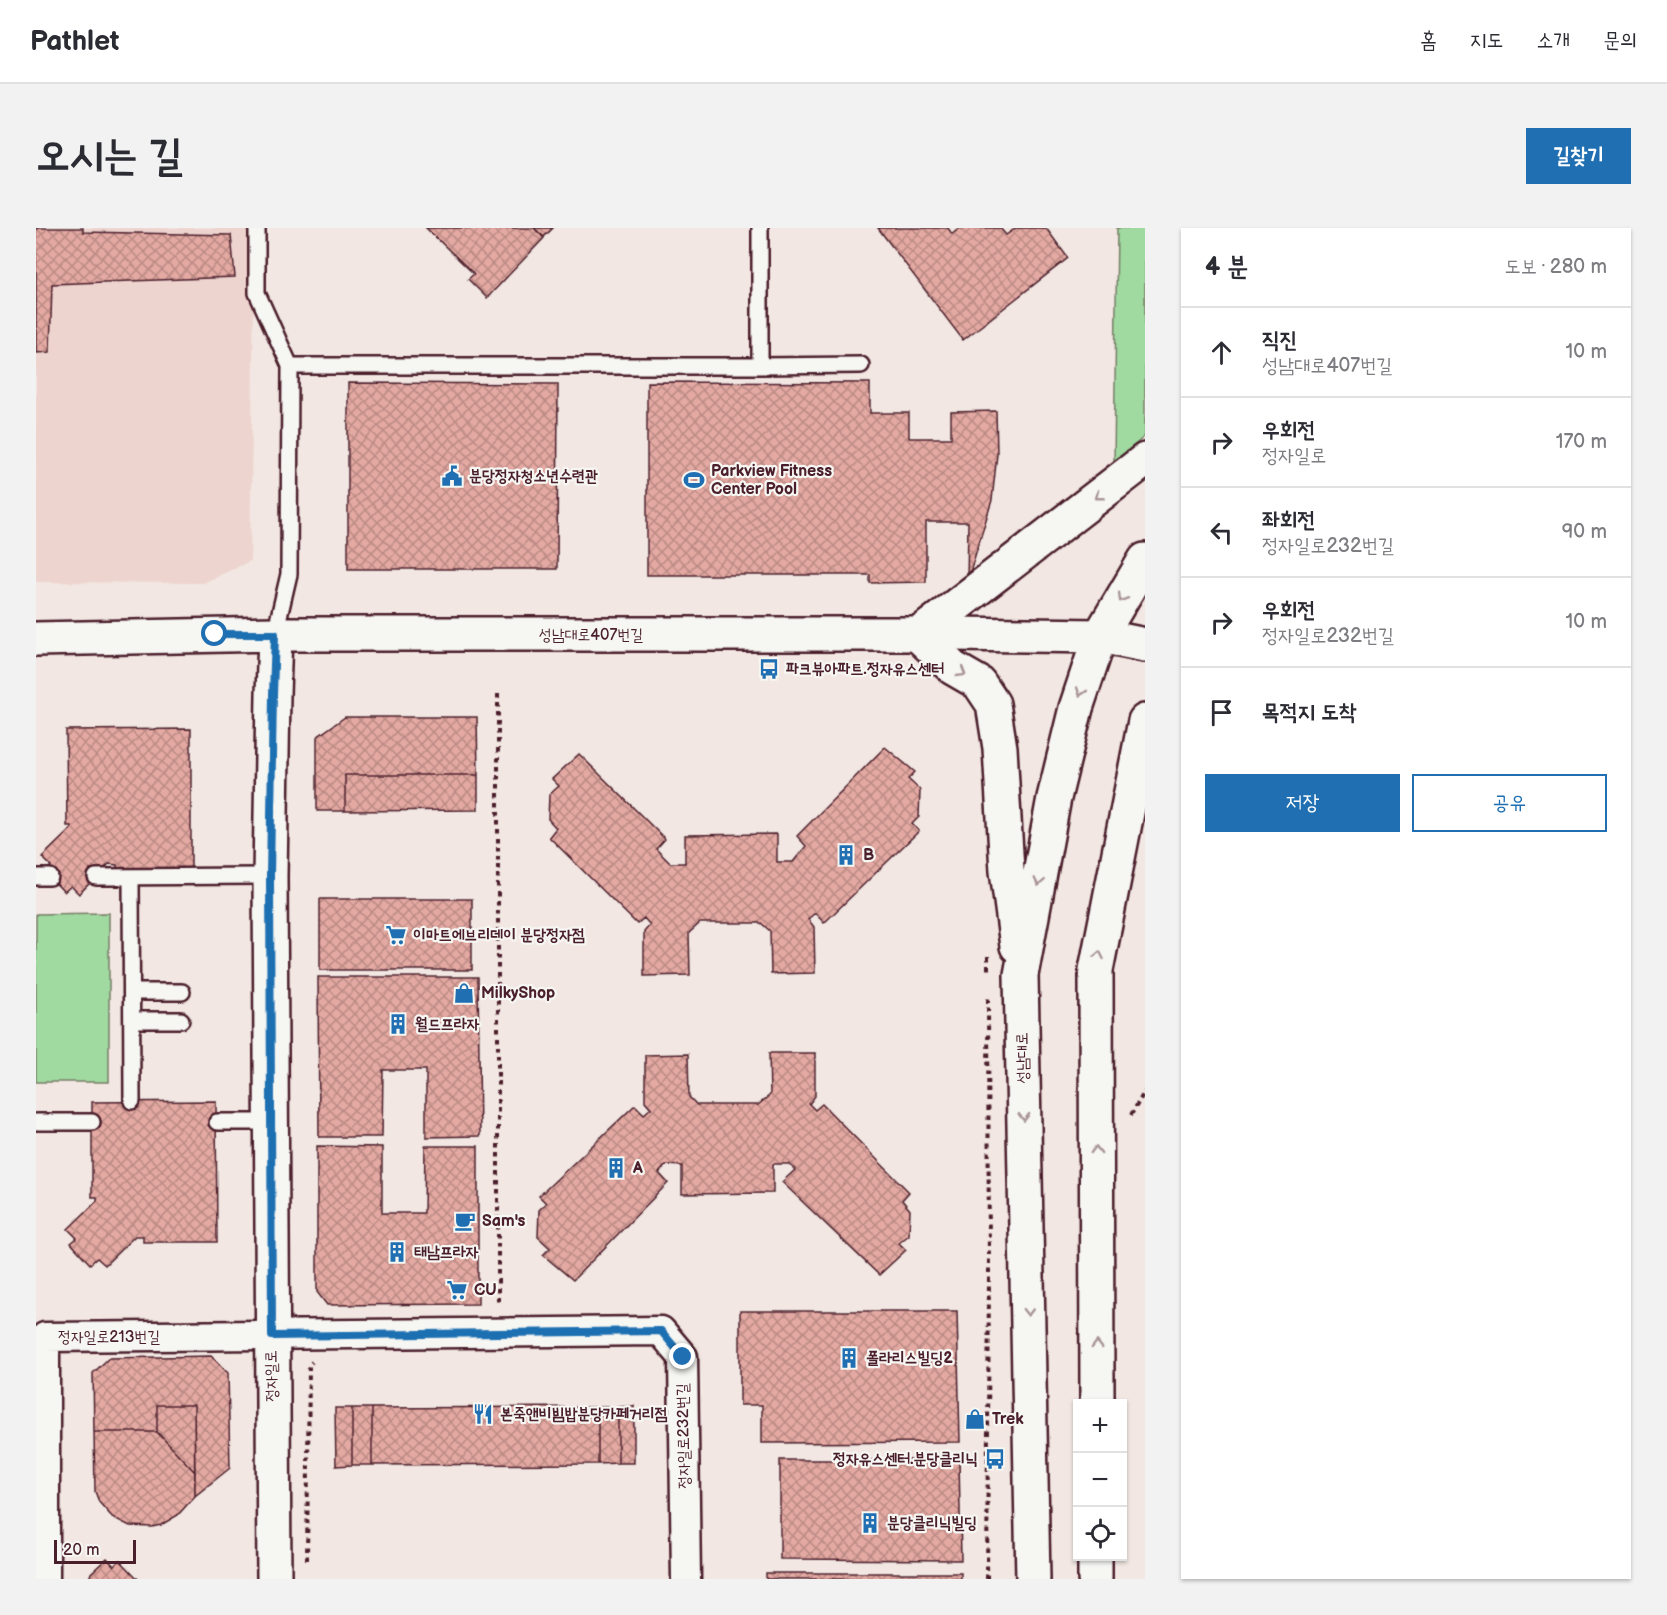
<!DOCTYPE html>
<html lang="ko">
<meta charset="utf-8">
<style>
:root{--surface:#fff;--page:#f2f2f3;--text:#2b2b33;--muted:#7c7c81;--line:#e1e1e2;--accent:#1f6fb2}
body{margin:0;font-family:"Balsamiq Sans","Poor Story",sans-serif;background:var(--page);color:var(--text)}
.controls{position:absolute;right:18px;bottom:18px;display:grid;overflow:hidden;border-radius:0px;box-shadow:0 2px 4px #0004}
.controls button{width:54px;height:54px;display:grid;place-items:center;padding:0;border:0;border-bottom:2px solid var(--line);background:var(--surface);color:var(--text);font:30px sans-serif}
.scale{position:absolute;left:18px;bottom:15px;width:82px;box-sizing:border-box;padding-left:6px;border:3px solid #4a1f2b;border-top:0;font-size:16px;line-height:21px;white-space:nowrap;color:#4a1f2b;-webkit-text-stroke:4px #f6f6f2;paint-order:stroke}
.stop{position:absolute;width:18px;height:18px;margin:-14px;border:4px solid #1f6fb2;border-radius:50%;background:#fff}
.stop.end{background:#1f6fb2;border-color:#fff;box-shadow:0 2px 6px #0008}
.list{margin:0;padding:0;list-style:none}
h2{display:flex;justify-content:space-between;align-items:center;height:78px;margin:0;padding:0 24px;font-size:26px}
h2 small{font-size:20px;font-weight:400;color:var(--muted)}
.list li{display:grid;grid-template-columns:39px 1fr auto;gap:18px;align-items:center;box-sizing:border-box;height:90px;padding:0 24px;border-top:2px solid var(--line)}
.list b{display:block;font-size:22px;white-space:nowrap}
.list p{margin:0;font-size:20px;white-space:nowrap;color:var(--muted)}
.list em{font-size:20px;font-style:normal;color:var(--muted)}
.actions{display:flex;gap:12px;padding:18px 24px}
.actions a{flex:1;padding:14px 0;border:2px solid var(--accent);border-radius:0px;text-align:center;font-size:21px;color:var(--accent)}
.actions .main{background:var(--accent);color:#fff}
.icon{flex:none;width:33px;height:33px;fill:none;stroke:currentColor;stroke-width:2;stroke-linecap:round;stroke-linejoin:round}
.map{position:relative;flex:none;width:1109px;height:1351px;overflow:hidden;border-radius:0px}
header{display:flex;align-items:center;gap:36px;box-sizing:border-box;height:84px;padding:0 30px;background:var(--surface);border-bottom:2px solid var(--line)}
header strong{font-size:28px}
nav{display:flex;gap:33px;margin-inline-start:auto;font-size:21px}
.intro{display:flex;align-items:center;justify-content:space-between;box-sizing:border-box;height:144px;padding:0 36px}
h1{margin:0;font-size:42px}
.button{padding:15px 27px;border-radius:0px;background:var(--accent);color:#fff;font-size:21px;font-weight:700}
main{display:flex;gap:36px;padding:0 36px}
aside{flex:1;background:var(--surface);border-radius:0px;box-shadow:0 2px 4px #0004}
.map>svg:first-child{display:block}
.built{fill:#eed4cf}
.grass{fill:#a0daa0;stroke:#757c66;stroke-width:1.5}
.building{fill:url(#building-cross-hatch);stroke:#4a1f2b;stroke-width:1.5}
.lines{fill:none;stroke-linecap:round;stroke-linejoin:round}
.service-casing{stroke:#4a1f2b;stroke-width:20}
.minor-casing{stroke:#4a1f2b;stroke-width:33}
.tertiary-casing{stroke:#4a1f2b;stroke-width:38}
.primary-casing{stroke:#4a1f2b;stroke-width:38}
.path{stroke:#4a1f2b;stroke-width:4;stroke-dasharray:4.5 4.5;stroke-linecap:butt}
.service{stroke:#f6f6f2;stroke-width:15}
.minor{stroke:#f6f6f2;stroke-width:28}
.tertiary{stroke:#f6f6f2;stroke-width:33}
.primary{stroke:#f6f6f2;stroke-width:33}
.oneway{stroke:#a99598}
.route{stroke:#1f6fb2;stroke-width:8}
.labels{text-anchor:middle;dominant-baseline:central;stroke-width:4.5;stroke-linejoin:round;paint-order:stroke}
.poi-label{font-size:16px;font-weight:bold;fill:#4a1f2b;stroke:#f6f6f2;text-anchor:start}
.street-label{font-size:16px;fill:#4a1f2b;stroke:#f6f6f2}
</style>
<header>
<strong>Pathlet</strong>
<nav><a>홈</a><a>지도</a><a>소개</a><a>문의</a></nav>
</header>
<div class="intro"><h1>오시는 길</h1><a class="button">길찾기</a></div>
<main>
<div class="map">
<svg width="1109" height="1351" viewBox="0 0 1109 1351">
<defs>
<pattern id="building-cross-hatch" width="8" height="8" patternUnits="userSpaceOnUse" patternTransform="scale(1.5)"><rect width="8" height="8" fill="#e3a9a2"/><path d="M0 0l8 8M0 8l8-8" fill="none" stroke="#ba8984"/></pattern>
</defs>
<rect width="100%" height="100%" fill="#f2e7e2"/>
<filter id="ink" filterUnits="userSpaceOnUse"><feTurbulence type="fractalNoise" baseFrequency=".0167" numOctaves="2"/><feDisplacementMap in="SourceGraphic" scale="12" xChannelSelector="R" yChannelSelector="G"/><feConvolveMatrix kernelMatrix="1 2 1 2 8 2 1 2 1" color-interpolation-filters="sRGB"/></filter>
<g filter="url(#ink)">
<path class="built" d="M0 0H219L214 333 167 355 0 354Z"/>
<path class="grass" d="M1081 0H1109V208L1078 235Z
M73 685V854H0V686Z"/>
<path class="building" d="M0 0H47V4L195 7 199 49 16 56 14 124 0 125Z
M390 0H498L508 10 451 70 432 51 438 46Z
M498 0H517L508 9Z
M842 0H912L916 6 924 0H964L970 7 980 0H1010L1032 30 927 112Z
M611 154 834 155V185H873V210H915V184L960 183 961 226 956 272 931 354 932 294H890V354L834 355V347H611Z
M312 155 522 156 521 341H312Z
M309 489H441L442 547H309V583H281V509Z
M155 501V642L81 643V637L73 636 43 666 35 658 28 664 8 643 15 638 6 629 35 601V598H31L30 502Z
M849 519 879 544 872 551 884 562 883 589 876 596 883 603 788 695 779 685 772 691 778 699 779 745 735 746 734 703 725 695H664L653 705 654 747 608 748V704L614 697 608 690 601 696 513 609 520 600 512 591 513 567 523 558 516 551 543 526 629 611 620 621 634 635H649V607L741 606V634H757L770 618 761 608Z
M309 547H442V582L309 583Z
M284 671H436V742H284Z
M282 749H442L444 908 390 909V842H347L346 909H283Z
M733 825H779V868L773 876 779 882 786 876 873 964 866 972 874 982 873 1007 863 1015 870 1022 843 1047 746 954 759 942 753 936H737V965L646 966V938L630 937 623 945 632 955 537 1052 507 1027 514 1020 502 1009 503 982 510 975 503 968 599 877 608 886 615 880 609 873V827L652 826 653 869 661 877H722L734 867Z
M180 873 181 1014H107V1008H99L69 1037 61 1030 54 1036 35 1015 41 1010 32 1001 61 973V969H56V874Z
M281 918 346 919V985H388L389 918H442V1076L291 1077 281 1064Z
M704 1083H921L924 1214 726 1215V1177H704Z
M175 1128 192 1145 194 1240 159 1268 158 1177H121V1204H58L57 1145 73 1130Z
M121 1177H158L159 1244 121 1204Z
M598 1178V1235H582V1179Z
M562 1179V1236L336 1237V1180Z
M562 1179H582V1235L562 1236Z
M299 1180H316V1237L300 1238Z
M316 1180H336V1237H316Z
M58 1204H121L159 1244V1268L142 1287 125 1297 116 1299 94 1298 76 1289 63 1274 59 1263Z
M744 1232H923L925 1332 744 1331Z
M71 1330 78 1338 84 1332 102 1351H53L55 1345Z
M730 1345H925V1351H730Z"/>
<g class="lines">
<g class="service-casing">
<path id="service" d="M221 0V65L254 138
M724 138 825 137
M239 406 253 346 254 138H724V0
M0 649H14
M60 649 234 648
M95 649 96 873
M96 764H146
M96 792H145
M0 894H56
M181 894H235"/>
</g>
<g class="minor-casing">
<path id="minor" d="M9 1351V1109L625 1103 647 1129 650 1351"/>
</g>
<g class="tertiary-casing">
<path id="tertiary" d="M0 411 239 406H918L1064 408 1109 417
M238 1351 234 648 237 467 239 406"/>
</g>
<g class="primary-casing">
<path id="primary" d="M981 718 971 643 964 520 957 476 943 455 917 440 882 407 1109 232
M1061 1176 1060 742 1109 493
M997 1351 985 747 1018 570 1040 480 1064 408 1109 332
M1059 1351V1328"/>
</g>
<path class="path" d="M462 466V1078
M952 728V745
M1095 887 1109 863
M271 1332 273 1137 276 1134
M951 1351 953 1047 952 770"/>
<use href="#service" class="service"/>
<use href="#minor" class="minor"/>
<use href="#tertiary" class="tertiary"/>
<use href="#primary" class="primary"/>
</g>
<defs><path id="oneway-chevron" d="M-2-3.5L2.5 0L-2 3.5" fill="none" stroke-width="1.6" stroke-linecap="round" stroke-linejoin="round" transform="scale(1.5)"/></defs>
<g class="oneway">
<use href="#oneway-chevron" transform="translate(1063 268) rotate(142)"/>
<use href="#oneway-chevron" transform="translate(1086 370) rotate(121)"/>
<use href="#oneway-chevron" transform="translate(926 445) rotate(31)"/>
<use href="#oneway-chevron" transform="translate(1045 464) rotate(109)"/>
<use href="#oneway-chevron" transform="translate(1003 654) rotate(101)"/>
<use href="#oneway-chevron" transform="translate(1063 727) rotate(-79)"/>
<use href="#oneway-chevron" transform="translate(988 889) rotate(89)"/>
<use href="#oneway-chevron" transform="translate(1060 922) rotate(-90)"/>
<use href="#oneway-chevron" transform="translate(992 1084) rotate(89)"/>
<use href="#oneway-chevron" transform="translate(1061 1117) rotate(-90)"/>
</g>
</g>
<g class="lines" filter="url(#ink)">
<path class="route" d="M179 406H239L237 467 234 648 236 1108 625 1103 647 1129"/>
</g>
<defs>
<g id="civic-bare" transform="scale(1.62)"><path d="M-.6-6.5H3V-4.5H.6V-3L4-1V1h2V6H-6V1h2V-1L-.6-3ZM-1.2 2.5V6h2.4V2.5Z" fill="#1f6fb2" stroke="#f6f6f2" stroke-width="2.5" paint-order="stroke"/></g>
<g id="stadium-bare" transform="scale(1.62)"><path d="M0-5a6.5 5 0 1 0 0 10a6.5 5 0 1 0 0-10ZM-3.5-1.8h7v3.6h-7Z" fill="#1f6fb2" stroke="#f6f6f2" stroke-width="2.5" paint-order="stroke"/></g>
<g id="bus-bare" transform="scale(1.62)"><path d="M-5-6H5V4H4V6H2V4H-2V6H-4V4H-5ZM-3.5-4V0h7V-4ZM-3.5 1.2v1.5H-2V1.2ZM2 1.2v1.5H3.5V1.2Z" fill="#1f6fb2" stroke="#f6f6f2" stroke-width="2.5" paint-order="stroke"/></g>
<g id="building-bare" transform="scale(1.62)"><path d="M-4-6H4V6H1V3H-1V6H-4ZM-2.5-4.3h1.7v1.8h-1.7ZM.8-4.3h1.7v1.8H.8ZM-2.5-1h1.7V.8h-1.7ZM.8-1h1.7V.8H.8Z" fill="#1f6fb2" stroke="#f6f6f2" stroke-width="2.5" paint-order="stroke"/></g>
<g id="supermarket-bare" transform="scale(1.62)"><path d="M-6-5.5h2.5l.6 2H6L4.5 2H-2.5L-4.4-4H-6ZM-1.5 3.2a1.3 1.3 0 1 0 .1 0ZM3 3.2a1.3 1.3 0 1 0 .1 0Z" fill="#1f6fb2" stroke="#f6f6f2" stroke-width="2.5" paint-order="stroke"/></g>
<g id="shop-bare" transform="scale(1.62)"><path d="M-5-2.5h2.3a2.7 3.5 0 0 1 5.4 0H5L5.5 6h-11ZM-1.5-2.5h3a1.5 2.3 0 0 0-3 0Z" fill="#1f6fb2" stroke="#f6f6f2" stroke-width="2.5" paint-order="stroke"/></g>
<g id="cafe-bare" transform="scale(1.62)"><path d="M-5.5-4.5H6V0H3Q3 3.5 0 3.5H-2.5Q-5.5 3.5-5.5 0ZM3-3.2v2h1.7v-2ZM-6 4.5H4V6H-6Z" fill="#1f6fb2" stroke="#f6f6f2" stroke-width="2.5" paint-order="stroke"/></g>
<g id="restaurant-bare" transform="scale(1.62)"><path d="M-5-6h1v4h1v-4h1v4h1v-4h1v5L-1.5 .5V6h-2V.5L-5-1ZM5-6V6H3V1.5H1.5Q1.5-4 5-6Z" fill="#1f6fb2" stroke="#f6f6f2" stroke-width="2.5" paint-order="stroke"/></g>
</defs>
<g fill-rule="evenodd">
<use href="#civic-bare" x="416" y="248"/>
<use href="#stadium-bare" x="658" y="252"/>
<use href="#bus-bare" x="733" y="441"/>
<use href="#building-bare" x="810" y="627"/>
<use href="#supermarket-bare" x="360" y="707"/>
<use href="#shop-bare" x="428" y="765"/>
<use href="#building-bare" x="362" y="796"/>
<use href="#building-bare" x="580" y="940"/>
<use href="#cafe-bare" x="429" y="993"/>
<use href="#building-bare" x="361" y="1024"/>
<use href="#supermarket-bare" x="421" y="1062"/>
<use href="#building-bare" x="813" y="1130"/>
<use href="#restaurant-bare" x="447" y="1186"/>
<use href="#shop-bare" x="939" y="1191"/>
<use href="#bus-bare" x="959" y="1231"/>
<use href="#building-bare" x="834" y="1295"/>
</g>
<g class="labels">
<g class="poi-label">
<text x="675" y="243">Parkview Fitness<tspan x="675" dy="18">Center Pool</tspan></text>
<text x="433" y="248">분당정자청소년수련관</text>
<text x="750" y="441">파크뷰아파트.정자유스센터</text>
<text x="827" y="627">B</text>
<text x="377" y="707">이마트에브리데이 분당정자점</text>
<text x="445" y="765">MilkyShop</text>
<text x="379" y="796">월드프라자</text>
<text x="597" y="940">A</text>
<text x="446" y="993">Sam's</text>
<text x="378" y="1024">태남프라자</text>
<text x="438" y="1062">CU</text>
<text x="830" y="1130">폴라리스빌딩2</text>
<text x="464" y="1186">본죽앤비빔밥분당카페거리점</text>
<text x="956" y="1191">Trek</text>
<text x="942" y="1231" text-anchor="end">정자유스센터.분당클리닉</text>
<text x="851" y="1295">분당클리닉빌딩</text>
</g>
<g class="street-label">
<text x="555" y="407">성남대로407번길</text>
<text transform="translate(987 830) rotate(-91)">성남대로</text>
<text x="73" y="1109">정자일로213번길</text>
<text transform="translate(236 1148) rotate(-91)">정자일로</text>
<text transform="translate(648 1208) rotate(-91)">정자일로232번길</text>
</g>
</g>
</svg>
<div class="controls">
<button>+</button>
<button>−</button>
<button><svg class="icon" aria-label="locate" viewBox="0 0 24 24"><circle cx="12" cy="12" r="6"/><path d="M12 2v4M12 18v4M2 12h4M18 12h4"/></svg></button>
</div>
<div class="scale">20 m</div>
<div class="stop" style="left:179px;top:406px"></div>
<div class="stop end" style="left:647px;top:1129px"></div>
</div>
<aside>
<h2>4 분<small>도보 · 280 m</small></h2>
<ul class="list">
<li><svg class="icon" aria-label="ahead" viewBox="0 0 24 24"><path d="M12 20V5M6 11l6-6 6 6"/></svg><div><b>직진</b><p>성남대로407번길</p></div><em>10 m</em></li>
<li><svg class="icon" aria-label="right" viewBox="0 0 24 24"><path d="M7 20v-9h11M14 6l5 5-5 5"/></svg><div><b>우회전</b><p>정자일로</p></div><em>170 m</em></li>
<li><svg class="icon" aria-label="left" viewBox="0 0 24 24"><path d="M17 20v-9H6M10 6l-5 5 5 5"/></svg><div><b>좌회전</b><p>정자일로232번길</p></div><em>90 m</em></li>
<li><svg class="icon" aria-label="right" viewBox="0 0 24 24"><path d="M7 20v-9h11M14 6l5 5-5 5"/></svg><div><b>우회전</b><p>정자일로232번길</p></div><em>10 m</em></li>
<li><svg class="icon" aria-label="arrive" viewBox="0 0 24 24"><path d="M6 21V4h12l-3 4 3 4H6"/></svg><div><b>목적지 도착</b></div></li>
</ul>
<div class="actions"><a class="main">저장</a><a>공유</a></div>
</aside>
</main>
